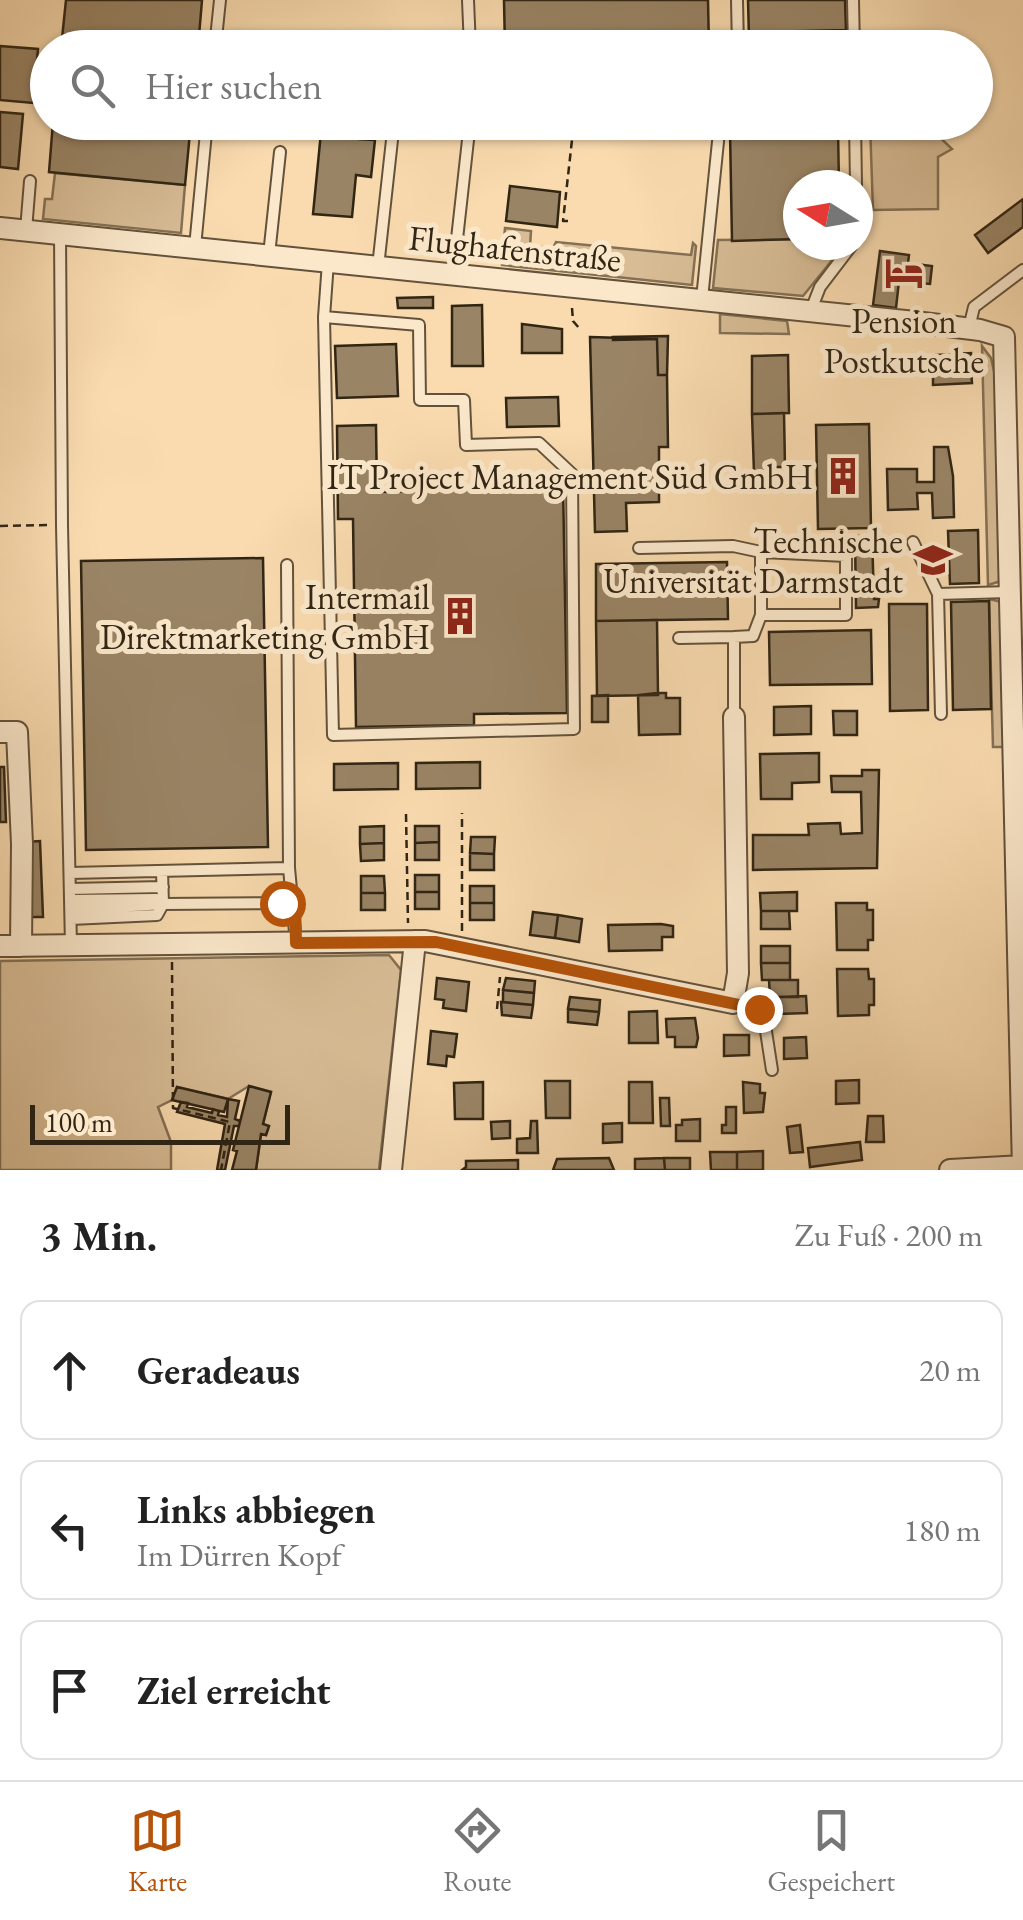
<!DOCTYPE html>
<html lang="de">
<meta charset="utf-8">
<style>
:root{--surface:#fff;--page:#f2f2f2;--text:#222;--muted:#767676;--line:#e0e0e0;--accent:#b45309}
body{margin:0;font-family:"EB Garamond",serif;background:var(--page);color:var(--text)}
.compass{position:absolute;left:783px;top:170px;width:90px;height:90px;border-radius:50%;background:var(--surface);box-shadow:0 2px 8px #0004;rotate:281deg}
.scale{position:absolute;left:30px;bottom:25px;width:260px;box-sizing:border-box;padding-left:10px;border:5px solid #312514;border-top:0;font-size:28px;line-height:35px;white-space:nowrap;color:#312514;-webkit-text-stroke:8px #fbe8cb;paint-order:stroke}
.stop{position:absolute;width:30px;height:30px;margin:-22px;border:8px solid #b45309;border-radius:50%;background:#fff}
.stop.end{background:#b45309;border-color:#fff;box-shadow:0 2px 10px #0008}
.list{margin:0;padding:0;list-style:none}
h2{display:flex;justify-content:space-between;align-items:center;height:130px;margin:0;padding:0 40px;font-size:42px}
h2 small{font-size:32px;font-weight:400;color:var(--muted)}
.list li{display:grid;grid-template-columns:65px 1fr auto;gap:30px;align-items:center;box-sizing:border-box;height:140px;margin:0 20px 20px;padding:0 20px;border:2px solid var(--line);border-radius:20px}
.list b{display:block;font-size:38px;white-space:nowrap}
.list p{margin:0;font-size:32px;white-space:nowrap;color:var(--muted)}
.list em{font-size:32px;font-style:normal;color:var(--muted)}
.icon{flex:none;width:55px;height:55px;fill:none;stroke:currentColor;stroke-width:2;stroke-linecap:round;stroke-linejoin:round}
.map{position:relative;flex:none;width:1023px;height:1170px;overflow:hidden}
.search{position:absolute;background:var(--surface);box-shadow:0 2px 8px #0004;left:30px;right:30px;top:30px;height:110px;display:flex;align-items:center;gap:25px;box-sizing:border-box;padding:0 35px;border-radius:55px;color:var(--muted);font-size:38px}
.sheet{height:610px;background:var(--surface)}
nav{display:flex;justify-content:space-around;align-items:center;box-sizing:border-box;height:140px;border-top:2px solid var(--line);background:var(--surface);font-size:28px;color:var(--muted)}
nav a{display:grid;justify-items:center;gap:5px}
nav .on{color:var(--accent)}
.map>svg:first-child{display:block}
.green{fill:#d7bc95;stroke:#847054;stroke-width:2.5}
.building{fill:#998465;stroke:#312514;stroke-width:2.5}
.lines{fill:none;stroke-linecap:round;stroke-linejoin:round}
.service-casing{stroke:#63523b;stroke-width:14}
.minor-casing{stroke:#63523b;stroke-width:24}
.path{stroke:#312514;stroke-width:2.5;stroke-dasharray:8 5;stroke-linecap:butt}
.service{stroke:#fbe8cb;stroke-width:10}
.minor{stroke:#fbe8cb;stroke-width:20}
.route{stroke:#b45309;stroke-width:12}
.labels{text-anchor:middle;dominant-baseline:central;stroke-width:10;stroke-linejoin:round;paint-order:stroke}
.street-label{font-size:35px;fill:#312514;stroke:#fbe8cb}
.poi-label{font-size:35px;fill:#312514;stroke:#fbe8cb;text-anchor:end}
</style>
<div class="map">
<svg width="1023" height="1170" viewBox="0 0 1023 1170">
<rect width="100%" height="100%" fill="#f9dbaf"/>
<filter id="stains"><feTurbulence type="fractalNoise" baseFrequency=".002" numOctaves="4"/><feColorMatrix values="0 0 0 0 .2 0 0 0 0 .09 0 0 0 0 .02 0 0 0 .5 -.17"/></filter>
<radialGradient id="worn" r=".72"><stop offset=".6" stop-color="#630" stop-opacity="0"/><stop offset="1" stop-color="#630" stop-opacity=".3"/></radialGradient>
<path class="green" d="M870 123H925L952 149 938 157V209L873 210Z
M55 173 185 185 181 233 43 219 45 199H52Z
M505 228 531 231 530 246 553 248 556 242 691 255 693 243 696 246 692 285 502 265Z
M798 239V245H838L833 259 803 296 713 288 718 240Z
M720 314 787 321 789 334 720 333Z
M982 346 991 358 997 384 1001 581 988 585Z
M989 599 1002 602 1005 747H993Z
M389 955 401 970 379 1170H256L261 1134 266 1135 269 1126 263 1124 271 1092 249 1086 228 1099 177 1087 172 1100 158 1107 171 1142V1170H0V961Z"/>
<path class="building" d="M66 0H202L198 48H61Z
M504 0H708L709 48H505Z
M748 0H845L846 30 766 32 763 41H753L749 38Z
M0 46 38 49 33 103 0 100Z
M0 112 23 114 18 169 0 167Z
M53 122H191L185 185 49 172Z
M322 122 361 124 359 139 375 140 371 177 356 175 352 217 313 214Z
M838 129 839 185H798V239L732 241 730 131Z
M510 186 560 192 557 227 506 221Z
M1023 199V227L988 253 975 235Z
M880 251 909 255 908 263 932 266 930 284 899 281 896 308 873 305Z
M433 297V308H398L397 298Z
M482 305 483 366H452V306Z
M522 324 562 329V353H522Z
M668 336 667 375H658L657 339 613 340V337Z
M590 337 657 339 658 375H667L668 447H659V502L626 503 627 531 595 532Z
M396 344 398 396 337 398 335 346Z
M971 353V371L903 375 902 357Z
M788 355 789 413 752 414V356Z
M971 371 972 383 933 385V373Z
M558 397 559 426 507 427 506 398Z
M784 413 785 467H774V473H754L752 414Z
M869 424 871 528 818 529 816 425Z
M376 425 377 492 507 489V484L563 483 567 713 474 714V725L356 727 353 519H338L337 426Z
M934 447H948L953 476 954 517 933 518 932 493H917L918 509 888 510 887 469H917V482H934Z
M978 530 979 583 950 584 948 531Z
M855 536H872L874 599H879L878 607 856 608Z
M263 558 268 847 86 850 81 561Z
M727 562 728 619 596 621V564Z
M989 601 991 709 953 710 951 602Z
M889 604H927L928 710 890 711Z
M657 620 658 695 597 696 596 621Z
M871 630 872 684 770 685 769 632Z
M657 693H666V698H680V734L639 735 638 695Z
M608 695V722H592V696Z
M811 706V734L774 735V707Z
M833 711H857V735H834Z
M819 753V782L792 783V799H761L760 754Z
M480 762V788L416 789V763Z
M398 763V789L334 790V764Z
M0 767H4L6 822H0Z
M862 770H879L877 868 753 870V835H809L808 824 840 823 841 834 862 833 861 792H832L831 776H862Z
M384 826V843L360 844V827Z
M415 826H439V842L415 843Z
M471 837H495L494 854 470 853Z
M40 841 43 917H28L25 842Z
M439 842V860H415V843Z
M384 843V860L361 861 360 844Z
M470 853 494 854V870H470Z
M415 875H439V892H415Z
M361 876H384L385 893H361Z
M470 886H494V903H470Z
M415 892H439V909H415Z
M797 892V911H761L760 893Z
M361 893H385V910H361Z
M470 903H494V920H470Z
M836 903H867V910H873V940H868V950H837Z
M761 911H789L790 929H761Z
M533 912 558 915 555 938 530 935Z
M558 915 582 919 579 942 555 938Z
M661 924 673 926V937H662V950L609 951 608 925Z
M761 946H790V963H761Z
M761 963H790V980H762Z
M837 969H868L869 979H874V1005H869V1015L838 1016Z
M437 978 469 982 466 1011 443 1008 444 1000 435 999Z
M506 978 535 981 534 993 503 990Z
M769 980H798V997H770Z
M503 990 534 993 533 1005 503 1002Z
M806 996 807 1013 778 1014V997Z
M570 997 600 1000 599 1012 568 1009Z
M501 1002 533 1005 531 1018 502 1015Z
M568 1009 599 1012 597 1025 568 1022Z
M657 1011 658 1043H629V1012Z
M695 1018 698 1038 696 1047H675V1037H667L666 1019Z
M431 1031 457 1034 454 1057 447 1056 446 1066 428 1064Z
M724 1035H749V1055L724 1056Z
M806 1037 807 1058 784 1059V1038Z
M859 1080V1103L836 1104V1081Z
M545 1081H570V1118H546Z
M483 1082V1119H455L454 1083Z
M629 1082H652L653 1123H629Z
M743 1082 760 1084V1093H765L763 1112 744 1113Z
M249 1086 271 1092 263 1124 269 1126 266 1135 261 1134 256 1170H232L237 1151 233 1150Z
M177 1087 228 1099 224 1112 172 1100Z
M660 1098H669L670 1126H661Z
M228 1099 239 1101 235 1119 240 1121 239 1126H234L225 1170H217L225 1124 177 1112 181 1102 188 1103 187 1107 212 1113 213 1109 219 1111 218 1115 227 1117Z
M726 1107H736V1133H722V1125H726Z
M868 1116H883L884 1142H866Z
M700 1119V1141H676V1125H682V1120Z
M510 1121V1138L492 1139 491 1122Z
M531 1121H537L538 1153H517V1139L530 1138Z
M622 1123V1142L603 1143V1124Z
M800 1125 803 1152 790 1153 787 1127Z
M860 1142 862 1160 810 1167 808 1148Z
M763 1151V1170H737V1152Z
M710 1152H737V1170H711Z
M609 1158 614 1170H553L557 1159Z
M664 1158 665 1170H635V1159Z
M664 1158H690V1170H665Z
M518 1160V1170H462L466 1167V1161Z"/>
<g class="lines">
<g class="service-casing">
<path id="service" d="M468 0 470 48
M737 0 738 48
M853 0 854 48
M215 48 220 0
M855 122 856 185
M26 230 30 181
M60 233 62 526 71 945
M195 247 207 122
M269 255 280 152
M378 267 393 131 391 122
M453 275 470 122
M702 299 720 122
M811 310 820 287 852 245
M324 317 419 325 420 400H464L466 445 539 443 572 474 574 729 333 735 324 317 328 262
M969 328 974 307 1023 270
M913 542 938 594 941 714
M639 548 733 546 761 552
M287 565 289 868 296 943
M938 594 1009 592
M734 637 753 636 761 615V552L846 556V615H761
M679 638 734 637V717
M162 871 163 904 295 903
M70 873 289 868
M70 889 163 887
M70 900 156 899 163 904
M71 910 163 904
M71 919 157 915 163 904
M733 1003 754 1007 763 1012 772 1070"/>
</g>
<g class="minor-casing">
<path id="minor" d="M0 228 915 322 980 330 1004 337 1023 1170
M0 732H17L22 844 21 946
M0 946 425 941 733 1003 738 973 734 717
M391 1170 415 941
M950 1170 1023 1166"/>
</g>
<path class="path" d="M758 41V48
M568 221H563L574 122
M572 308 573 321 579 328
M0 526 50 525
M406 814 408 923
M462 931V813
M172 962 173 1108 230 1122 221 1170
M497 1009 500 977"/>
<use href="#service" class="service"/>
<use href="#minor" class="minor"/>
</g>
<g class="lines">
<path class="route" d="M282 903H295L296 943 436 942 759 1009"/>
</g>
<defs>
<g id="hotel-bare" transform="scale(3)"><path d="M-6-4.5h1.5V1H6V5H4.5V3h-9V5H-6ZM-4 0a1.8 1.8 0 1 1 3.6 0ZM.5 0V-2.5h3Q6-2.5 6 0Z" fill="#8f2418" stroke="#fbe8cb" stroke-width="2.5" paint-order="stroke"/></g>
<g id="building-bare" transform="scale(3)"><path d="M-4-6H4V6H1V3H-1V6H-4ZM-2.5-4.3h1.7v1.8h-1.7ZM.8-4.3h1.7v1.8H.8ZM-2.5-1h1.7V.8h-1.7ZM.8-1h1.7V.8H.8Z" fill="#8f2418" stroke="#fbe8cb" stroke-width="2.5" paint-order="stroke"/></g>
<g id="university-bare" transform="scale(3)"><path d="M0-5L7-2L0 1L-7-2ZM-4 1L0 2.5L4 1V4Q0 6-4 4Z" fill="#8f2418" stroke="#fbe8cb" stroke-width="2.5" paint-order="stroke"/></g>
</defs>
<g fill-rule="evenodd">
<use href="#hotel-bare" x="904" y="273"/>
<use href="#building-bare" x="843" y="476"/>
<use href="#university-bare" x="933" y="560"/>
<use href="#building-bare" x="460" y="616"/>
</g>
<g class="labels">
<g class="street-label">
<text transform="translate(515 248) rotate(6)">Flughafenstraße</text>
</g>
<g class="poi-label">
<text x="904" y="320" text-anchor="middle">Pension<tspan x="904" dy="40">Postkutsche</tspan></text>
<text x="813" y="476">IT Project Management Süd GmbH</text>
<text x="903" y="540">Technische<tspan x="903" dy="40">Universität Darmstadt</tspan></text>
<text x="430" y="596">Intermail<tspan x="430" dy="40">Direktmarketing GmbH</tspan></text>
</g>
</g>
<rect width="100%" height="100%" filter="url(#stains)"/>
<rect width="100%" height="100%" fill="url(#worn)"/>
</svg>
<svg class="compass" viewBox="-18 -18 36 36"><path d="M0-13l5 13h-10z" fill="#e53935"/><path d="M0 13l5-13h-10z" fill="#767676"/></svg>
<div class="scale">100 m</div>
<div class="stop" style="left:282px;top:903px"></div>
<div class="stop end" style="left:759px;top:1009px"></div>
<div class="search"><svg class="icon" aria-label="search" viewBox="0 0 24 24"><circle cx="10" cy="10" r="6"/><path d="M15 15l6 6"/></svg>Hier suchen</div>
</div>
<section class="sheet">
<h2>3 Min.<small>Zu Fuß · 200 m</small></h2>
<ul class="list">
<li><svg class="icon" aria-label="ahead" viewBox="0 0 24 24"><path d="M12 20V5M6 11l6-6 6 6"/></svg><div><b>Geradeaus</b></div><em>20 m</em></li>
<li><svg class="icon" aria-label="left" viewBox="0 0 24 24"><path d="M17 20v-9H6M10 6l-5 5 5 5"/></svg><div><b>Links abbiegen</b><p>Im Dürren Kopf</p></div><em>180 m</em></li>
<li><svg class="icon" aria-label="arrive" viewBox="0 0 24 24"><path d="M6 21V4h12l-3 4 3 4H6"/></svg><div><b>Ziel erreicht</b></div></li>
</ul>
</section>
<nav>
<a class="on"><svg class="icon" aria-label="map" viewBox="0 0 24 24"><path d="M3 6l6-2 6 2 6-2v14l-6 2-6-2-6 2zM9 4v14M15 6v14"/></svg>Karte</a>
<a><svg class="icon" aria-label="directions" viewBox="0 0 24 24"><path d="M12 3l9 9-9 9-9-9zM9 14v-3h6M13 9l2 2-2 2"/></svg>Route</a>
<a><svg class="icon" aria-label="saved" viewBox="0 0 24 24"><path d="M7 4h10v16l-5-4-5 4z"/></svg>Gespeichert</a>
</nav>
